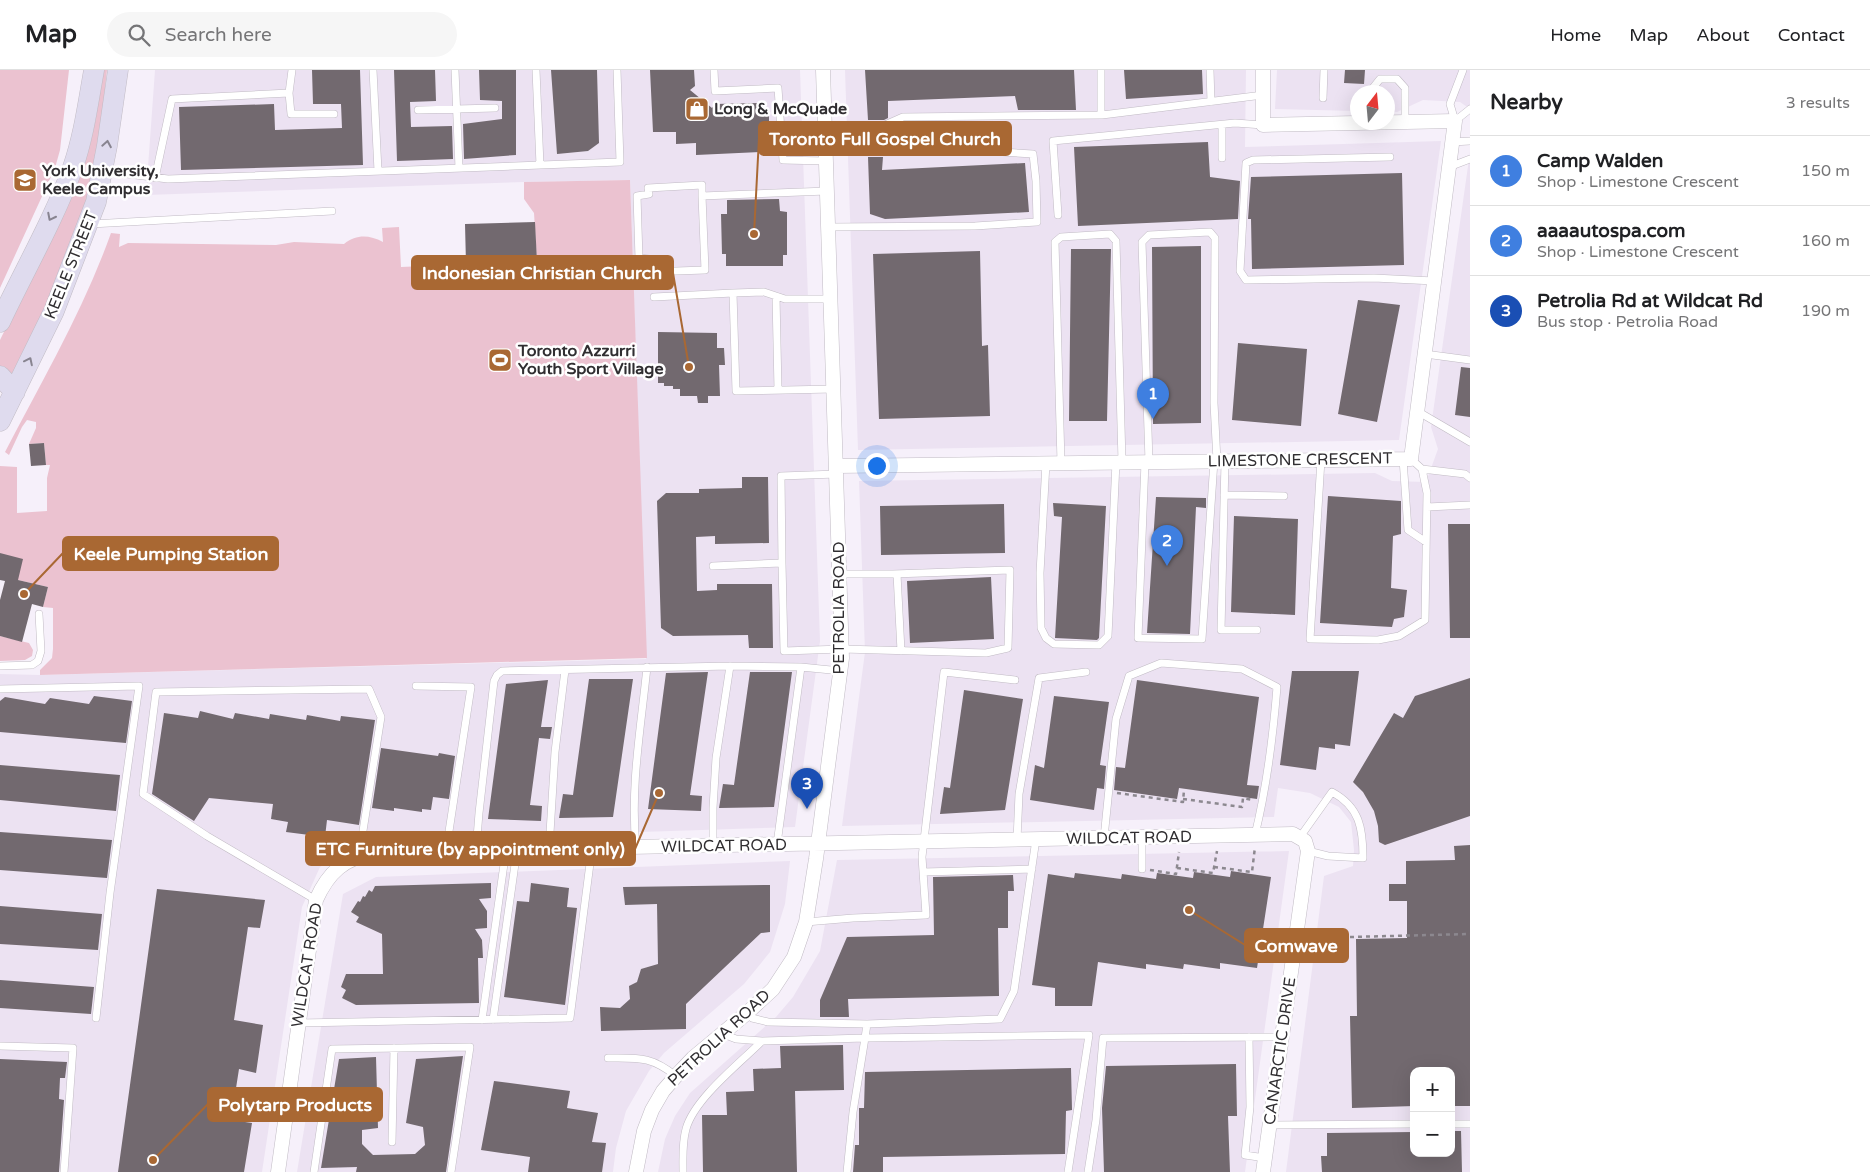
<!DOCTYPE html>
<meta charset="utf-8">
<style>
:root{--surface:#fff;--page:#f6f6f6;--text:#202124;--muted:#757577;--line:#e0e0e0;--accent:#2563eb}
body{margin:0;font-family:"Varela Round",sans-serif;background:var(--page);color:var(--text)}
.controls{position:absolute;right:15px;bottom:15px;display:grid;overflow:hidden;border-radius:10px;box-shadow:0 5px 20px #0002}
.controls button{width:45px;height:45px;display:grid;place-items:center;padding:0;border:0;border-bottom:1px solid var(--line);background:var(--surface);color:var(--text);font:25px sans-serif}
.compass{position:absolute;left:1350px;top:15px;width:45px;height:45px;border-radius:50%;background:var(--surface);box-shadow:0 5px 20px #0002;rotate:16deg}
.you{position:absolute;left:876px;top:395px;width:18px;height:18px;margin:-12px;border:4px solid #fff;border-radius:50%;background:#1a73e8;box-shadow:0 0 0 8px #1a73e833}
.badge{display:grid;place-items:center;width:32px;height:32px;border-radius:50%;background:var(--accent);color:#fff;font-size:16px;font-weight:700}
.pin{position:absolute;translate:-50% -41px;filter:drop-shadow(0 1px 2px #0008)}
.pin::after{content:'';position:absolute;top:26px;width:18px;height:15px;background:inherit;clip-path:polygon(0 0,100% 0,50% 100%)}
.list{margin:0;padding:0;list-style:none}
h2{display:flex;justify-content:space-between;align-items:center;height:65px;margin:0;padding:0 20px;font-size:21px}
h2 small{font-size:16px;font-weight:400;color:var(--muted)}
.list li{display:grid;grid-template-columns:32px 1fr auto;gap:15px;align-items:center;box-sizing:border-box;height:70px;padding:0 20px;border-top:1px solid var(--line)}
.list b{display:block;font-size:19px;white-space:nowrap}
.list p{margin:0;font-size:16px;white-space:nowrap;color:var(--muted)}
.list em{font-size:16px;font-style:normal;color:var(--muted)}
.icon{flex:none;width:28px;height:28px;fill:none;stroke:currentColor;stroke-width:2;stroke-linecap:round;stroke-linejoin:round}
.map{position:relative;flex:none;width:1470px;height:1102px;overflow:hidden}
header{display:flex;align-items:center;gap:30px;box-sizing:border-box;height:70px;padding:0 25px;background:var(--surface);border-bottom:1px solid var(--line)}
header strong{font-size:24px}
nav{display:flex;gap:28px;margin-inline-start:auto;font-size:18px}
.search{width:350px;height:45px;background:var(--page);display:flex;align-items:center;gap:12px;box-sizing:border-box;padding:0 18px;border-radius:28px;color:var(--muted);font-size:19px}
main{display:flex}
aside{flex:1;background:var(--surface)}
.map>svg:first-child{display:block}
.built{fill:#ece2f2;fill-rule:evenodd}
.green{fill:#ebc2d0}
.building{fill:#72696f}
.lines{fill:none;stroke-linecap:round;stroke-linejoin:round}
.lane-casing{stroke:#c1bbc4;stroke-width:8}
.street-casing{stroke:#c1bbc4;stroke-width:15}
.secondary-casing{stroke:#c1bbc4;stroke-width:21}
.path{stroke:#8c888f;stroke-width:2.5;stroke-dasharray:4 4;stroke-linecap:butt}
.lane{stroke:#fff;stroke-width:7}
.street{stroke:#fff;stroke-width:14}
.secondary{stroke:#dfdbee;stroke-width:20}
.oneway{stroke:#888490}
.labels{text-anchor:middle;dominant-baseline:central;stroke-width:5;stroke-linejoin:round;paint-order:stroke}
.poi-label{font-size:16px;font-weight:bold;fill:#302e31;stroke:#fff;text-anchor:start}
.street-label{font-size:16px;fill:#302e31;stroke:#fff}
.leader{fill:none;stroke:#a96833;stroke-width:2}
.callout-dot{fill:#a96833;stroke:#fff;stroke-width:2}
.callout{fill:#a96833;stroke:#a96833;stroke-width:2}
.callout-label{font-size:18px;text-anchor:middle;font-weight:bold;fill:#fff}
</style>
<header>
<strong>Map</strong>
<div class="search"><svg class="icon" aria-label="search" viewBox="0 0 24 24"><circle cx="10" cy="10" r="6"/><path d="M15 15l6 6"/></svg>Search here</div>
<nav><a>Home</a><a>Map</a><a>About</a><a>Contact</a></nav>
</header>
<main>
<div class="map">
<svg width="1470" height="1102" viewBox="0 0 1470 1102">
<rect width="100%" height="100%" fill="#f6f0fa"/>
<path class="built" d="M155 0H800L820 571 795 757 359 771 320 797 302 837 262 1102H0V604L40 605 646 589 630 110 524 112 146 125Z
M845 0H1246L1245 77 1441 71 1399 370 858 380Z
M1277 0H1470V39L1460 32 1423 30 1397 42 1388 41V22H1358L1357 41 1275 39Z
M1470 82V1102H1286L1324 806 1353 796 1354 780 1351 752 1339 737 1310 723 1278 718 1274 747 842 756 865 582 859 411 1375 403 1392 411 1426 412 1438 379 1431 357ZM1414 1001H1451V1083H1414Z
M1289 781 1245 1102H658L665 1069 675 1046 690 1023 776 947 793 927 820 881 837 790Z
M790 791 785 834 770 882 744 914 664 983 649 1001 626 1041 616 1078 613 1102H297L343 824 376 807Z"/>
<path class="green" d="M0 0H69L60 80 55 98 0 218Z
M104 0H107L98 86 86 138 52 227 13 305 0 296V270L33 203 95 52Z
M630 110 647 588 40 605V600L52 588 53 579V538L43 537 48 517 18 510 0 483V396L17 397V443L47 441V408L50 395H46L44 373 29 374 36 358V352L27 350 22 357 9 385 5 382C42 311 84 239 111 163L120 164 119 177 128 173 276 175 294 172 344 174C357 164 369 165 383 172L382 158 399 157 401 197 537 191 534 143 524 129V112Z
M0 566 29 573 33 580 32 586 25 590 0 591Z"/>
<path class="building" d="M312 0H360L363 95 181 100 179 37 274 34 275 60 342 58 341 34H313Z
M394 0H435L436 31 410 32 411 57 452 56 453 89 397 91Z
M479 0H516V85L464 89 463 54 502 49V31L480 30Z
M551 0H597L599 73 588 81 557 84Z
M650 0H694L695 16 690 20 712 38 715 34 758 33 769 44V72L760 82 696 85V73L676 74V62H653Z
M865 0H1074L1076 40H1018L1015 26 888 31V48L884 50H868Z
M1124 0H1202L1203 24 1126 29Z
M1345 0H1365L1364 14 1344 13Z
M1208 72 1210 107 1240 111 1238 149 1078 156 1074 77Z
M868 87H883L882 100 1025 93 1029 142 885 149 870 144Z
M1402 103 1404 195 1252 199 1251 149H1248L1251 107Z
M779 129 780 141 787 142V185H783V196H726V184H722L721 144H727V130Z
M535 152 537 191 466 194 465 154Z
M1201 176V353L1153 354 1152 177Z
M1071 179H1111L1107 351H1069Z
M980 181 982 276 988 275 990 346 879 349 873 184Z
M1358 230 1400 235 1377 352 1338 344Z
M658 262 717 263V278H724L725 295H719L720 326H708V333H698L697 326H680V319H673V316H664V313H658Z
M1238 273 1307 279 1301 356 1232 350Z
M1461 297 1470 298V347L1455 345Z
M44 373 46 395 31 396 29 374Z
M742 407H768L769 473 715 474V466L696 467 697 521 717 520V514H772L773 578H749L748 565 673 566 661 558 657 431 666 423H699V419L742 418Z
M1328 426 1401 431V464L1393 466 1391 518 1407 520 1404 547 1394 549 1392 557 1320 553Z
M1156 427 1206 428V438L1196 437 1190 564 1147 563Z
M1053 433 1106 436 1099 568 1097 570 1055 568 1062 447 1054 446Z
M1004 434 1005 483 881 485 880 436Z
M1234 446 1298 449 1295 545 1231 542Z
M1448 454H1470V568H1450Z
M0 483 23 489 18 510 48 517 43 537 32 534 22 572 0 566V530L5 511 0 510Z
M991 507 994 569 910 573 907 511Z
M1292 601H1359L1350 676 1335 674V679L1319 677 1316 700 1280 695Z
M708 602 690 725 702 726 701 741 648 739 666 603Z
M750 602H792L774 737 719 738 723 714 734 715Z
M1470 608V746L1385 775 1379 772 1378 756 1374 741 1363 722 1353 712 1394 643 1403 648 1415 626Z
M589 609H633L613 747 559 748 563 724 573 725Z
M548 610 541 657H552L550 669 539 668 530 735 542 736 541 751 488 749 506 614Z
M1137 610 1259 627 1247 715 1259 716 1257 729 1179 718 1177 729 1114 720 1116 697 1125 698Z
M964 620 1023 629 1005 740 940 744 944 717 950 718Z
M94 626 132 631 126 673 0 662V631L5 627 45 634 50 628 89 634Z
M1054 626 1109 632 1100 695 1106 696 1104 719 1097 718 1094 740 1030 730 1035 695 1044 698Z
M200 641 233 649 235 643 269 649 270 644 306 650 307 645 340 651 341 646 375 650 359 755 327 750 325 767 286 762 288 752 271 749 273 734 209 728 194 751 152 724 164 643 198 648Z
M381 678 438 686 439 683 455 686 449 729 433 727 431 740 422 739V742L394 738V741L372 738Z
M0 695 120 705 116 741 0 730Z
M0 762 112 770 107 808 0 800Z
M1470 775V1036H1451V1001H1414V1036L1352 1038 1350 946H1357L1356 869 1407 868V831H1389V814H1406V791L1455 790 1454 776Z
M1231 801 1271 807 1257 898 1220 893V899L1184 894 1183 899 1146 894V899L1098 892 1092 936H1055V918L1032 915 1048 804 1074 808 1075 803 1121 809 1122 804 1156 809 1157 803 1193 808 1194 802 1230 807Z
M1013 805 1014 821H1008V858H998L999 926 848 929 849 947H820V930L847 867 934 865 933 807Z
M491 813V828L479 829 487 841V858L475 859 482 870 483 888H478L479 933 356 935 342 928 346 920 341 917 346 904H383L382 864 356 852 359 847 351 842 358 831 360 832 363 826 365 827 369 820 372 822 375 816Z
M531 813 569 818 567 837 577 838 565 935 504 927 517 831 529 832Z
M770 815V862L761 863 686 934V959L601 961 600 937 620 938 630 929 629 916 637 912 641 899 658 894 657 834 625 835 623 817Z
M157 819 265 830 260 858 248 857 234 950 263 955 256 1003 239 999 231 1050 252 1053 244 1102H118Z
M0 836 102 844 98 880 0 874Z
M0 910 94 917 91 944 0 938Z
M843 975 844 1020 795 1021 797 1102H703L702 1045H727L726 1022 754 1021 753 999 781 998 780 976Z
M463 986 446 1102H356L357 1097 321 1098 339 989 376 987 378 1058 362 1060V1074L373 1085 415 1084 425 1075 423 1057 406 1053 416 989Z
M0 989 67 992 65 1008H60L59 1029 64 1030 59 1102H0Z
M1236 994 1237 1046H1228L1230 1102H1104L1102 1038 1106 996Z
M1071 998 1072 1040 1066 1041 1065 1084 883 1087V1102H853L855 1075H859V1038H864L865 1002Z
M494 1011 570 1021 567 1038 598 1043 592 1072 606 1073 602 1102H528L530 1087 481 1080Z
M1451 1061H1461L1462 1102H1322L1321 1086H1327V1063L1414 1062V1083H1451Z"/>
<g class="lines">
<g class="lane-casing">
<path id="lane" d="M373 0 378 101
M455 0 459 98
M536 0 540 95
M714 0 715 21 778 18 783 90 826 91
M1101 0V45
M1210 0 1211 32
M1463 0 1450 34 1455 51 1470 39
M1372 22V19L1380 9H1397L1405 18V52
M289 23 292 0
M1323 28 1324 0
M418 40 495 38
M825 55H885L903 47 1102 45 1263 25
M1452 72 1470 71
M826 81 971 80 1033 84 1036 111 1037 152 975 156 828 157
M1390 87 1253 90 1246 93 1240 201 1246 210 1374 208 1434 211
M1222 88V55
M1449 97 1470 89
M103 99 119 103 168 109 620 92 617 0
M155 108 172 29 289 23 291 44H334
M702 126V115L648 118 649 124 637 126 639 188 649 189 648 202 705 200 702 126 827 121
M1058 145 1053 71 1235 53 1263 55
M91 154 332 141
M733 223 764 222 785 229H831
M776 226 778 320
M654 227 733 223 736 321 834 319
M1425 284 1470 290
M1417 341 1470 372
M1403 389 1408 460 1426 472
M1321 390 1310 569 1378 570 1399 566 1425 550 1427 423 1422 399 1411 389
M1225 391 1221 560H1257
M1145 392 1138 568 1202 569 1214 391
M1149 392 1142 172 1149 165 1210 162 1215 168 1214 333 1217 391
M1046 393 1040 503 1041 558 1046 568 1054 574 1099 575 1108 566 1116 392
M1061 393 1055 172 1061 167 1110 164 1116 171 1122 392
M1422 399 1465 404 1470 408
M1224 425 1284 426
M1427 437 1470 435
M782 493 781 406 837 404
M713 496 782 493 784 581 842 579 986 583 1008 578 1010 500 893 504H840
M897 504 901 581
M0 596 32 595 38 591 41 581 39 544
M416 616 471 617 446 781
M0 619 139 616 110 823 96 948
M1300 767 1332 722C1360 737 1363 759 1363 788L1328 786 1308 781
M1104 768 1116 649 1129 606 1161 593 1242 599 1277 617C1273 667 1267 716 1255 765
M1017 770 1019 724 1039 608 1086 602
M777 774 801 597
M713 776V738L716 688 730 596
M636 777C630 717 641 657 647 597
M549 779 555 682 565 600
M476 780 479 743 494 611 497 605 502 601 730 596 801 597 841 601
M1142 799V767
M923 802 1032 799
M316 830 207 766 143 724 156 622 369 619 381 647 359 786
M806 852 853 848 926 845 922 787 944 602 1015 610
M747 943 752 948 768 952 867 954 1000 949 1014 921 1036 769
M482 950 506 780
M493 950 517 780
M298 953 570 948 592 778
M723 964 736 969 762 971
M1249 967 1250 1037 1245 1085 1265 1088
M0 976 73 978 64 1102
M608 988C639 988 651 986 676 1006
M1451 1054H1470
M1270 1055 1414 1054
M392 1072 394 978
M314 1102 332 979 470 977 451 1102
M683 1102C683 1088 682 1073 686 1059 694 1029 740 993 762 971L865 968 867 954
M847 1102 853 1042 865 968 1089 965 1068 1102
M1088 1102 1096 1050 1103 968 1282 967"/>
</g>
<g class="street-casing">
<path id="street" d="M837 396 1411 389 1455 51 1263 55V0
M278 1102 316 830C329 801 344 789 375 782L1293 764 1305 771 1308 781 1263 1102
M636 1102 644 1061 652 1040 663 1021 676 1006 693 988 747 943 773 919 794 887 806 852 816 789 842 588 823 0"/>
</g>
<g class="secondary-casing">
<path id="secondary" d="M0 252C24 201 54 149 73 97 84 65 88 33 94 0
M0 306 15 322
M0 351 54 241 96 132 107 76 118 0"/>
</g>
<path class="path" d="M1117 723 1183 732 1184 720
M1183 729 1242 737 1243 728 1253 730
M1214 797 1252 802 1255 777
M1177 798 1213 803 1217 781
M1150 800 1176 804 1179 782
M1310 868 1470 864"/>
<use href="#lane" class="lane"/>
<use href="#street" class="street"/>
<use href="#secondary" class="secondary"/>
</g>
<defs><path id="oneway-chevron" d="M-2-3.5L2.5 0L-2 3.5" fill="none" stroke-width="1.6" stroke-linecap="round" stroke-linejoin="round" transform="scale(1.25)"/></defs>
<g class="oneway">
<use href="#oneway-chevron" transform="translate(107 74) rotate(-80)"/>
<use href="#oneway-chevron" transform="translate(51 147) rotate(117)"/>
<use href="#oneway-chevron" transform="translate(29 291) rotate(-64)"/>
</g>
<defs>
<g id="shop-square" transform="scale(1.25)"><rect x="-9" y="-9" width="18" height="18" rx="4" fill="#a96833" stroke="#fff"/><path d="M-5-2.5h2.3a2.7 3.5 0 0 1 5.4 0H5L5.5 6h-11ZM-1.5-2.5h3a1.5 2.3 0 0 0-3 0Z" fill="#fff"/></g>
<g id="university-square" transform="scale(1.25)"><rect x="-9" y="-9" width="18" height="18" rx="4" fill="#a96833" stroke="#fff"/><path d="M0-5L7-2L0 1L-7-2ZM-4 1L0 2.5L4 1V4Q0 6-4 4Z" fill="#fff"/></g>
<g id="stadium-square" transform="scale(1.25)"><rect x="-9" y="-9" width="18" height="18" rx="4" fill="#a96833" stroke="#fff"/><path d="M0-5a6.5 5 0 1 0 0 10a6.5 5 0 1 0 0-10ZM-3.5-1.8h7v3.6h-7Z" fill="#fff"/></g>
</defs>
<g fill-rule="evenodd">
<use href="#shop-square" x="697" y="39"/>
<use href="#university-square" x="25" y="110"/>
<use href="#stadium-square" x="500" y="290"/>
</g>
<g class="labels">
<g class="poi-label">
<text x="714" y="39">Long &amp; McQuade</text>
<text x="42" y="101">York University,<tspan x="42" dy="18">Keele Campus</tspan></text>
<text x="518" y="281">Toronto Azzurri<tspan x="518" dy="18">Youth Sport Village</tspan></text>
</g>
<g class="street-label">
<text transform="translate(71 195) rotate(-68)">KEELE STREET</text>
<text transform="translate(1300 390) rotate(-1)">LIMESTONE CRESCENT</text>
<text transform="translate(839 538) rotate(-90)">PETROLIA ROAD</text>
<text transform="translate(1129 768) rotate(-1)">WILDCAT ROAD</text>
<text transform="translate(724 776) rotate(-1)">WILDCAT ROAD</text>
<text transform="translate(307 895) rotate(-81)">WILDCAT ROAD</text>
<text transform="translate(719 968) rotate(-43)">PETROLIA ROAD</text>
<text transform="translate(1280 981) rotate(-82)">CANARCTIC DRIVE</text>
</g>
</g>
<path class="leader" d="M754 164L759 68M689 297L673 203M24 524L63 483M659 723L635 779M1189 840L1245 875M153 1090L208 1034"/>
<g class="callout-dot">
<circle cx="754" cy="164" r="5"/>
<circle cx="689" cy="297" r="5"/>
<circle cx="24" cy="524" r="5"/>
<circle cx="659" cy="723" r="5"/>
<circle cx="1189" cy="840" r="5"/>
<circle cx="153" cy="1090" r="5"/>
</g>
<g class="callout">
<rect x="759" y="52" width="252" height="33" rx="5"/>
<rect x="412" y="186" width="261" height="33" rx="5"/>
<rect x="63" y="467" width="215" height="33" rx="5"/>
<rect x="306" y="762" width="329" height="33" rx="5"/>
<rect x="1245" y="859" width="103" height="33" rx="5"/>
<rect x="208" y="1018" width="174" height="33" rx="5"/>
</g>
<g class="callout-label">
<text x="885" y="75">Toronto Full Gospel Church</text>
<text x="542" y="209">Indonesian Christian Church</text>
<text x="171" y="490">Keele Pumping Station</text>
<text x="470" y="785">ETC Furniture (by appointment only)</text>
<text x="1296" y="882">Comwave</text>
<text x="295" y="1041">Polytarp Products</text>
</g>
</svg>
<div class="controls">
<button>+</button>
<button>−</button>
</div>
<svg class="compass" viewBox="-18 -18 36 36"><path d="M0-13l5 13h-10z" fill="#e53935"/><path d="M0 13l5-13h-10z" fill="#757577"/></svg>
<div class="you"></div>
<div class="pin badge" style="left:1153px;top:349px;background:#3f7fe0">1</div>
<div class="pin badge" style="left:1167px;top:496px;background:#3f7fe0">2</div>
<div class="pin badge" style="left:807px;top:739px;background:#1a4fb4">3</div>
</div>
<aside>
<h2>Nearby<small>3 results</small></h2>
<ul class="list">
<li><span class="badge" style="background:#3f7fe0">1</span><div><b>Camp Walden</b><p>Shop · Limestone Crescent</p></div><em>150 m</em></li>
<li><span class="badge" style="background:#3f7fe0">2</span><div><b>aaaautospa.com</b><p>Shop · Limestone Crescent</p></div><em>160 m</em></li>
<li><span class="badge" style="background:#1a4fb4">3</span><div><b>Petrolia Rd at Wildcat Rd</b><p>Bus stop · Petrolia Road</p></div><em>190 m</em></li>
</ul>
</aside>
</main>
